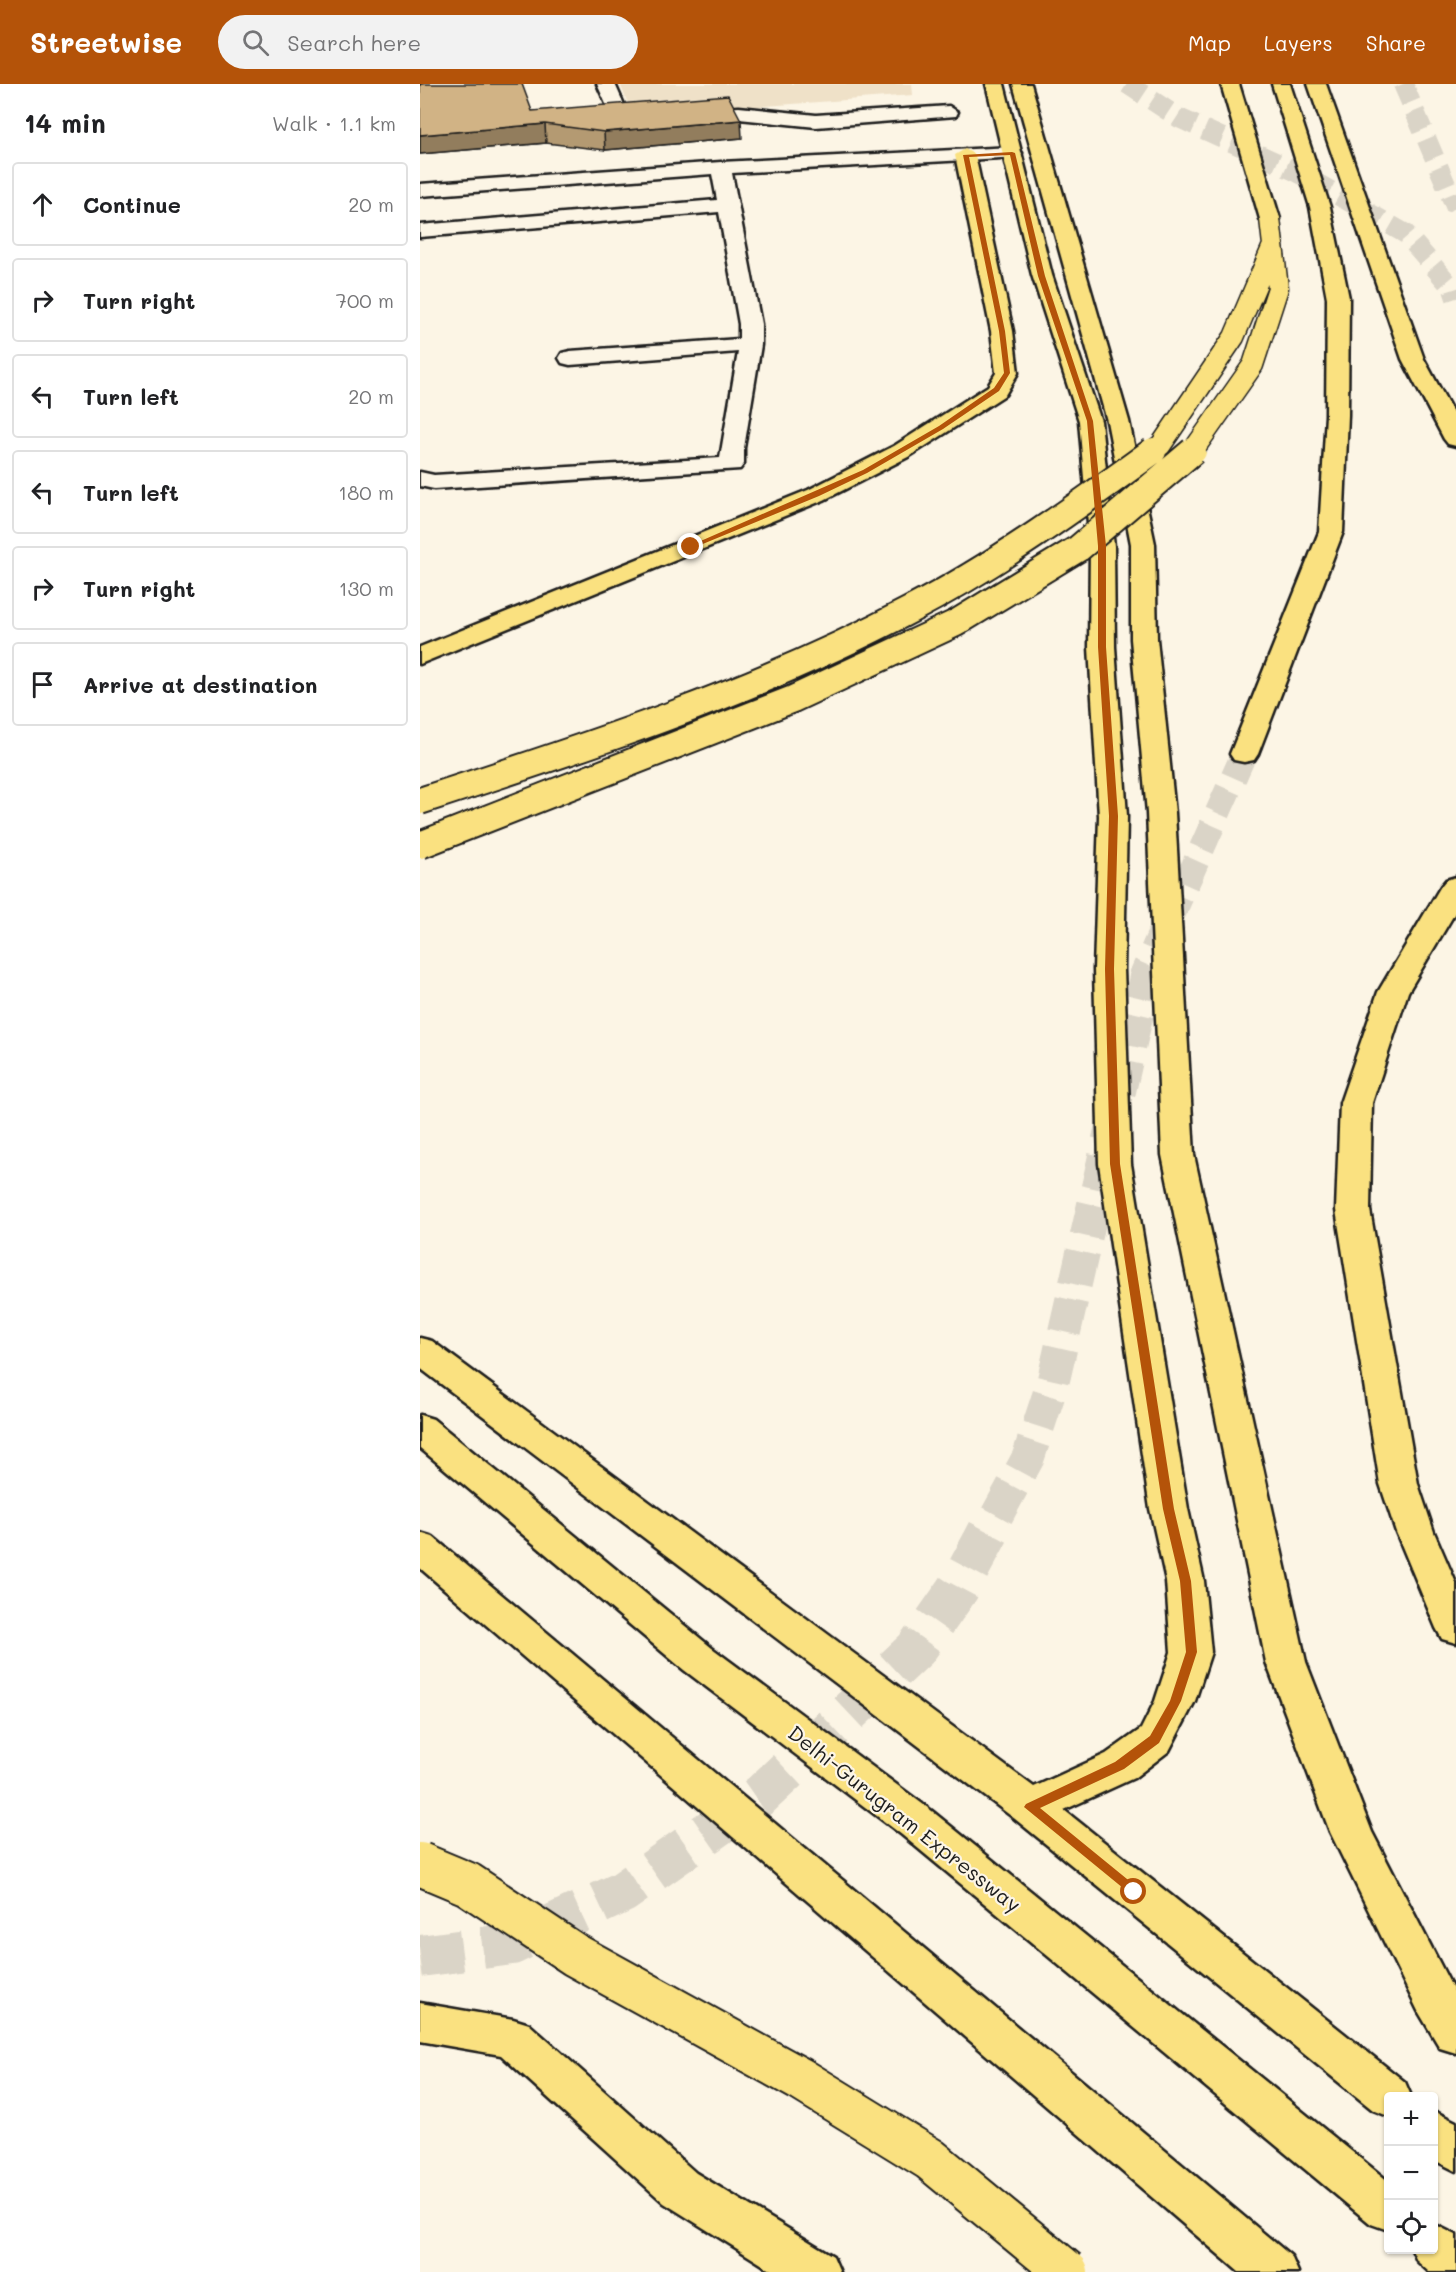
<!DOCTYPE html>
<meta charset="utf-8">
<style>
:root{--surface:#fff;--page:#f2f2f2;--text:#202124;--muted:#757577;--line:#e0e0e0;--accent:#b45309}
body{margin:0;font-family:Mali,sans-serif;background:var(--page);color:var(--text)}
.controls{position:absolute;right:18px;bottom:18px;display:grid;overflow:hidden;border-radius:6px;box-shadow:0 2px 4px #0004}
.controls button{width:54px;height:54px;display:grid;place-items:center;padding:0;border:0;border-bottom:2px solid var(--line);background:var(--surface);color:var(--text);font:30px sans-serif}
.stop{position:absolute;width:18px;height:18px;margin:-14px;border:4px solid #b45309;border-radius:50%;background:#fff}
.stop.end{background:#b45309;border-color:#fff;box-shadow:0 2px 6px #0008}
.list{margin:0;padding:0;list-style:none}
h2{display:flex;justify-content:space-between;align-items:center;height:78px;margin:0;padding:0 24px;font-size:26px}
h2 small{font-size:20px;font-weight:400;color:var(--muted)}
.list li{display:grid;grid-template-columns:39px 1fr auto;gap:18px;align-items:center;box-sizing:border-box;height:84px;margin:0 12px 12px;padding:0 12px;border:2px solid var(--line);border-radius:6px}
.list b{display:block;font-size:22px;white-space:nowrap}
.list em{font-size:20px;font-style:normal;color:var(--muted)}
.icon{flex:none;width:33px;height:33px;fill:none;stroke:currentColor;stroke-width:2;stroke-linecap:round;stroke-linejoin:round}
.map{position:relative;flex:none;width:1036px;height:2188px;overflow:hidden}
header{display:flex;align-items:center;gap:36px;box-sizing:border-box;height:84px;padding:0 30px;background:var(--accent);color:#fff}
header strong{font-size:28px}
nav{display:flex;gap:33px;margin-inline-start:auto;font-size:21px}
.search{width:420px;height:54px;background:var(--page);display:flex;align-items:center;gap:15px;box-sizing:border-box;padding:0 21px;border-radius:33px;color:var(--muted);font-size:22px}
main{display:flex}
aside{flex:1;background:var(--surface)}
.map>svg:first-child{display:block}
.built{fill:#efe1c8}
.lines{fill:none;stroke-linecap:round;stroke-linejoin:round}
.highway-tunnel-far3{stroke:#dad4c7;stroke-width:20;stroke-dasharray:20 10;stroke-linecap:butt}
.highway-tunnel-far2{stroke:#dad4c7;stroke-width:26;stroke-dasharray:26 13;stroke-linecap:butt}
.highway-tunnel-far1{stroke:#dad4c7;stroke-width:33;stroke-dasharray:33 16;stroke-linecap:butt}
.highway-tunnel{stroke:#dad4c7;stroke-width:42;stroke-dasharray:42 21;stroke-linecap:butt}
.minor-casing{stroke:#1c1c1c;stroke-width:5}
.major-casing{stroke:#1c1c1c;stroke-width:5}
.highway-casing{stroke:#1c1c1c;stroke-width:5}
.minor{fill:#fcf5e5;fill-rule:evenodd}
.major{fill:#fae180;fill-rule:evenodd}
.highway{fill:#fae180;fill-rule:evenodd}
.highway-bridge-far2-casing{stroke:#1c1c1c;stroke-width:23;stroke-linecap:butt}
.highway-bridge-far1-casing{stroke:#1c1c1c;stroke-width:30;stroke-linecap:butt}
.highway-bridge-casing{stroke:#1c1c1c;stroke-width:46;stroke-linecap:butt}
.highway-bridge-far2{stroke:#fae180;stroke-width:20}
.highway-bridge-far1{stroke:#fae180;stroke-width:26}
.highway-bridge{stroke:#fae180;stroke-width:42}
.wall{fill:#b49a72;stroke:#1c1c1c;stroke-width:1.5}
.shaded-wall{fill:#927d5d;stroke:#1c1c1c;stroke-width:1.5}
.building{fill:#d1b385;stroke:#1c1c1c;stroke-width:1.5}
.route{fill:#b45309}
.labels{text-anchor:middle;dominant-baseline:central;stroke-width:4.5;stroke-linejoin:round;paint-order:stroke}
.near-street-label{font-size:21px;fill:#1c1c1c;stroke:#fcf5e5}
</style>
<header>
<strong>Streetwise</strong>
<div class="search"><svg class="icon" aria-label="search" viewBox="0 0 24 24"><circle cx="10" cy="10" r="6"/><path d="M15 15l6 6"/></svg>Search here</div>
<nav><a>Map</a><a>Layers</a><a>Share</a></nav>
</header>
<main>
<aside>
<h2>14 min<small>Walk · 1.1 km</small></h2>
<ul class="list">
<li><svg class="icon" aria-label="ahead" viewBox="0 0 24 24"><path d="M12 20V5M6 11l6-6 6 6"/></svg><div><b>Continue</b></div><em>20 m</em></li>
<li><svg class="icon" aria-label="right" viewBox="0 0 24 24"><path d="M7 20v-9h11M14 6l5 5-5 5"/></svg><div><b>Turn right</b></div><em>700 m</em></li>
<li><svg class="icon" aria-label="left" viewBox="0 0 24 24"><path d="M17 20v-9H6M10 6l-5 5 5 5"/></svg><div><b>Turn left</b></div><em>20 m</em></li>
<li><svg class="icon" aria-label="left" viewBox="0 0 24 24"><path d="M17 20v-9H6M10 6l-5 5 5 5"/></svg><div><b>Turn left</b></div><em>180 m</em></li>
<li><svg class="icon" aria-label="right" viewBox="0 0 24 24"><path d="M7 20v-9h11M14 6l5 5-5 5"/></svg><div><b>Turn right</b></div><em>130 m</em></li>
<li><svg class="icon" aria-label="arrive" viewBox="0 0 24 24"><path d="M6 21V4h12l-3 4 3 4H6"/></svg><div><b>Arrive at destination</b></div></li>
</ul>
</aside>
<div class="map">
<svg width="1036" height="2188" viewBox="0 0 1036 2188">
<rect width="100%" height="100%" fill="#fcf5e5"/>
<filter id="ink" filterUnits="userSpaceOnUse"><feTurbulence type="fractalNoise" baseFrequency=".0167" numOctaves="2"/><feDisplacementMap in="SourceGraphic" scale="12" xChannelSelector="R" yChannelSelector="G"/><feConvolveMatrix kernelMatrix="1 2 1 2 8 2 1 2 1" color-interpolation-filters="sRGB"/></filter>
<g filter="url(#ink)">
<path class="built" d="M200 0H492L493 11 213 32Z"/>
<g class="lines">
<path class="highway-tunnel-far3" d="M707 0 759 34 879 89 986 150 1033 205 1036 214
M983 0 1036 124"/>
<path class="highway-tunnel-far2" d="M750 836 824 670"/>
<path class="highway-tunnel-far1" d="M577 1431 608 1374 633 1298 726 891 751 834"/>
<path class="highway-tunnel" d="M0 1872 92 1860 203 1808 341 1711 496 1565 538 1505 578 1430"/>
<g class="minor-casing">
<path id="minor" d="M177 0H195L206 25 204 29H190Z
M529 22 538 28 536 32 396 43 319 35 273 38 264 32 273 26 319 23 396 31Z
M592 63 602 69 599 73 312 89 341 240V261L324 364V380L320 385 14 405 0 402V388L14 391 300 374 318 268 150 281 142 279 139 274 142 269 150 267 319 255V240L299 128 0 153V141L297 116 292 90 0 112V100L301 78Z"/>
</g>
<g class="major-casing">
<path id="major" d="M566 0H584L632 191 681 337 694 462 695 563 707 732 704 885 711 1080 768 1425 784 1497 791 1568 775 1617 749 1667 714 1694 644 1726 985 1998 991 2012H968V2032L953 2026 595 1735 0 1284V1254L12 1257 614 1703 686 1670 721 1645 735 1617 751 1568 746 1497 730 1425 679 1080 674 885 679 732 669 563 670 462 659 337 612 191Z
M593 0H611L709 337 735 460 737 555 755 729 774 1071 886 1578 952 1748 1036 1911V1969L1020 1964 998 1927 910 1748 846 1578 742 1071 727 729 711 555V460L687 337Z
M545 65 555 71 593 247 598 289 585 311 490 372 404 416 0 580V563L388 406 474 362 568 302 576 289 571 247 535 71Z
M0 1919 93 1935 109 1940 276 2089 413 2172 420 2188H354L244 2119 81 1971 0 1957Z
M1014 2027 1036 2038V2087L1014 2076Z"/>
</g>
<g class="highway-casing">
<path id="highway" d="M801 0H819L860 135 857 139H843L840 135Z
M852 0H870L910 123 929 214 928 331 923 448 838 670 834 676 824 678 814 676 810 670 899 448 906 331 907 214 890 123Z
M888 0H906L1004 275 1036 334V362L1028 360 1024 355 982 275Z
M1036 793V827L988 908 952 1019 950 1126 998 1400 1014 1448 1036 1499V1559L1022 1555 1016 1544 976 1448 960 1400 916 1126 920 1019 958 908 1021 802 1026 796Z
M0 1331 13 1335 292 1564 512 1727 968 2097V2146L951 2140 482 1751 264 1586 0 1364Z
M0 1449 13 1453 871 2172 878 2188H819L0 1484Z
M1014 2140 1036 2151V2188H1009L997 2177 992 2166H1014Z"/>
</g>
<use href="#minor" class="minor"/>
<use href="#major" class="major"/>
<use href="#highway" class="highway"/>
<g class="highway-bridge-far2-casing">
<path id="highway-bridge-far2" d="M731 368 741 361 814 253 852 164
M772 368 833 281 858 204 850 135"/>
</g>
<g class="highway-bridge-far1-casing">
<path id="highway-bridge-far1" d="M0 717C166 663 335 608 490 526 576 481 655 424 733 367
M0 761 373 615 536 539 659 464 773 367"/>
</g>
<g class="highway-bridge-casing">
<path id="highway-bridge" d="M0 1780 48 1800 155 1871 380 1995 510 2075 647 2188"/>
</g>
<use href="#highway-bridge-far2" class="highway-bridge-far2"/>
<use href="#highway-bridge-far1" class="highway-bridge-far1"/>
<use href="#highway-bridge" class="highway-bridge"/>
</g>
<path class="wall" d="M0 0 112 27 322 54 185 66 126 59 0 70Z"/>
<path class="shaded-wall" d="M321 36 322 54 185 66 184 48Z
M125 40 126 59 0 70V51Z"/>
<path class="building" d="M0 0H102L112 27 308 11 321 36 184 48 125 40 0 51Z"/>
</g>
<path class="route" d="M592 68 595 69 625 192 673 337 686 462V563L698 732 694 885 700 1080 754 1425 771 1497 777 1568 761 1617 739 1659 704 1685 620 1724 718 1804 720 1808 714 1813 604 1723 606 1720 695 1678 730 1652 750 1617 766 1568 760 1497 743 1425 690 1080 685 885 689 732 678 563V462L667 337 618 192 590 71 549 73 585 247 590 289 579 307 523 345 447 389 399 412 273 464 267 463 443 386 519 342 574 304 584 289 579 247 543 71Z"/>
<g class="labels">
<g class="near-street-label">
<text transform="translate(485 1734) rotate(38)">Delhi-Gurugram Expressway</text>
</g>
</g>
</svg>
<div class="controls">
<button>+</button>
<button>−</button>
<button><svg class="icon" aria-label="locate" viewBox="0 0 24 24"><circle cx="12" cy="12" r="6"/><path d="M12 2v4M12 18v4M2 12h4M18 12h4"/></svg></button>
</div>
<div class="stop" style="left:714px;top:1808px"></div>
<div class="stop end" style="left:271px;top:463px"></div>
</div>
</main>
